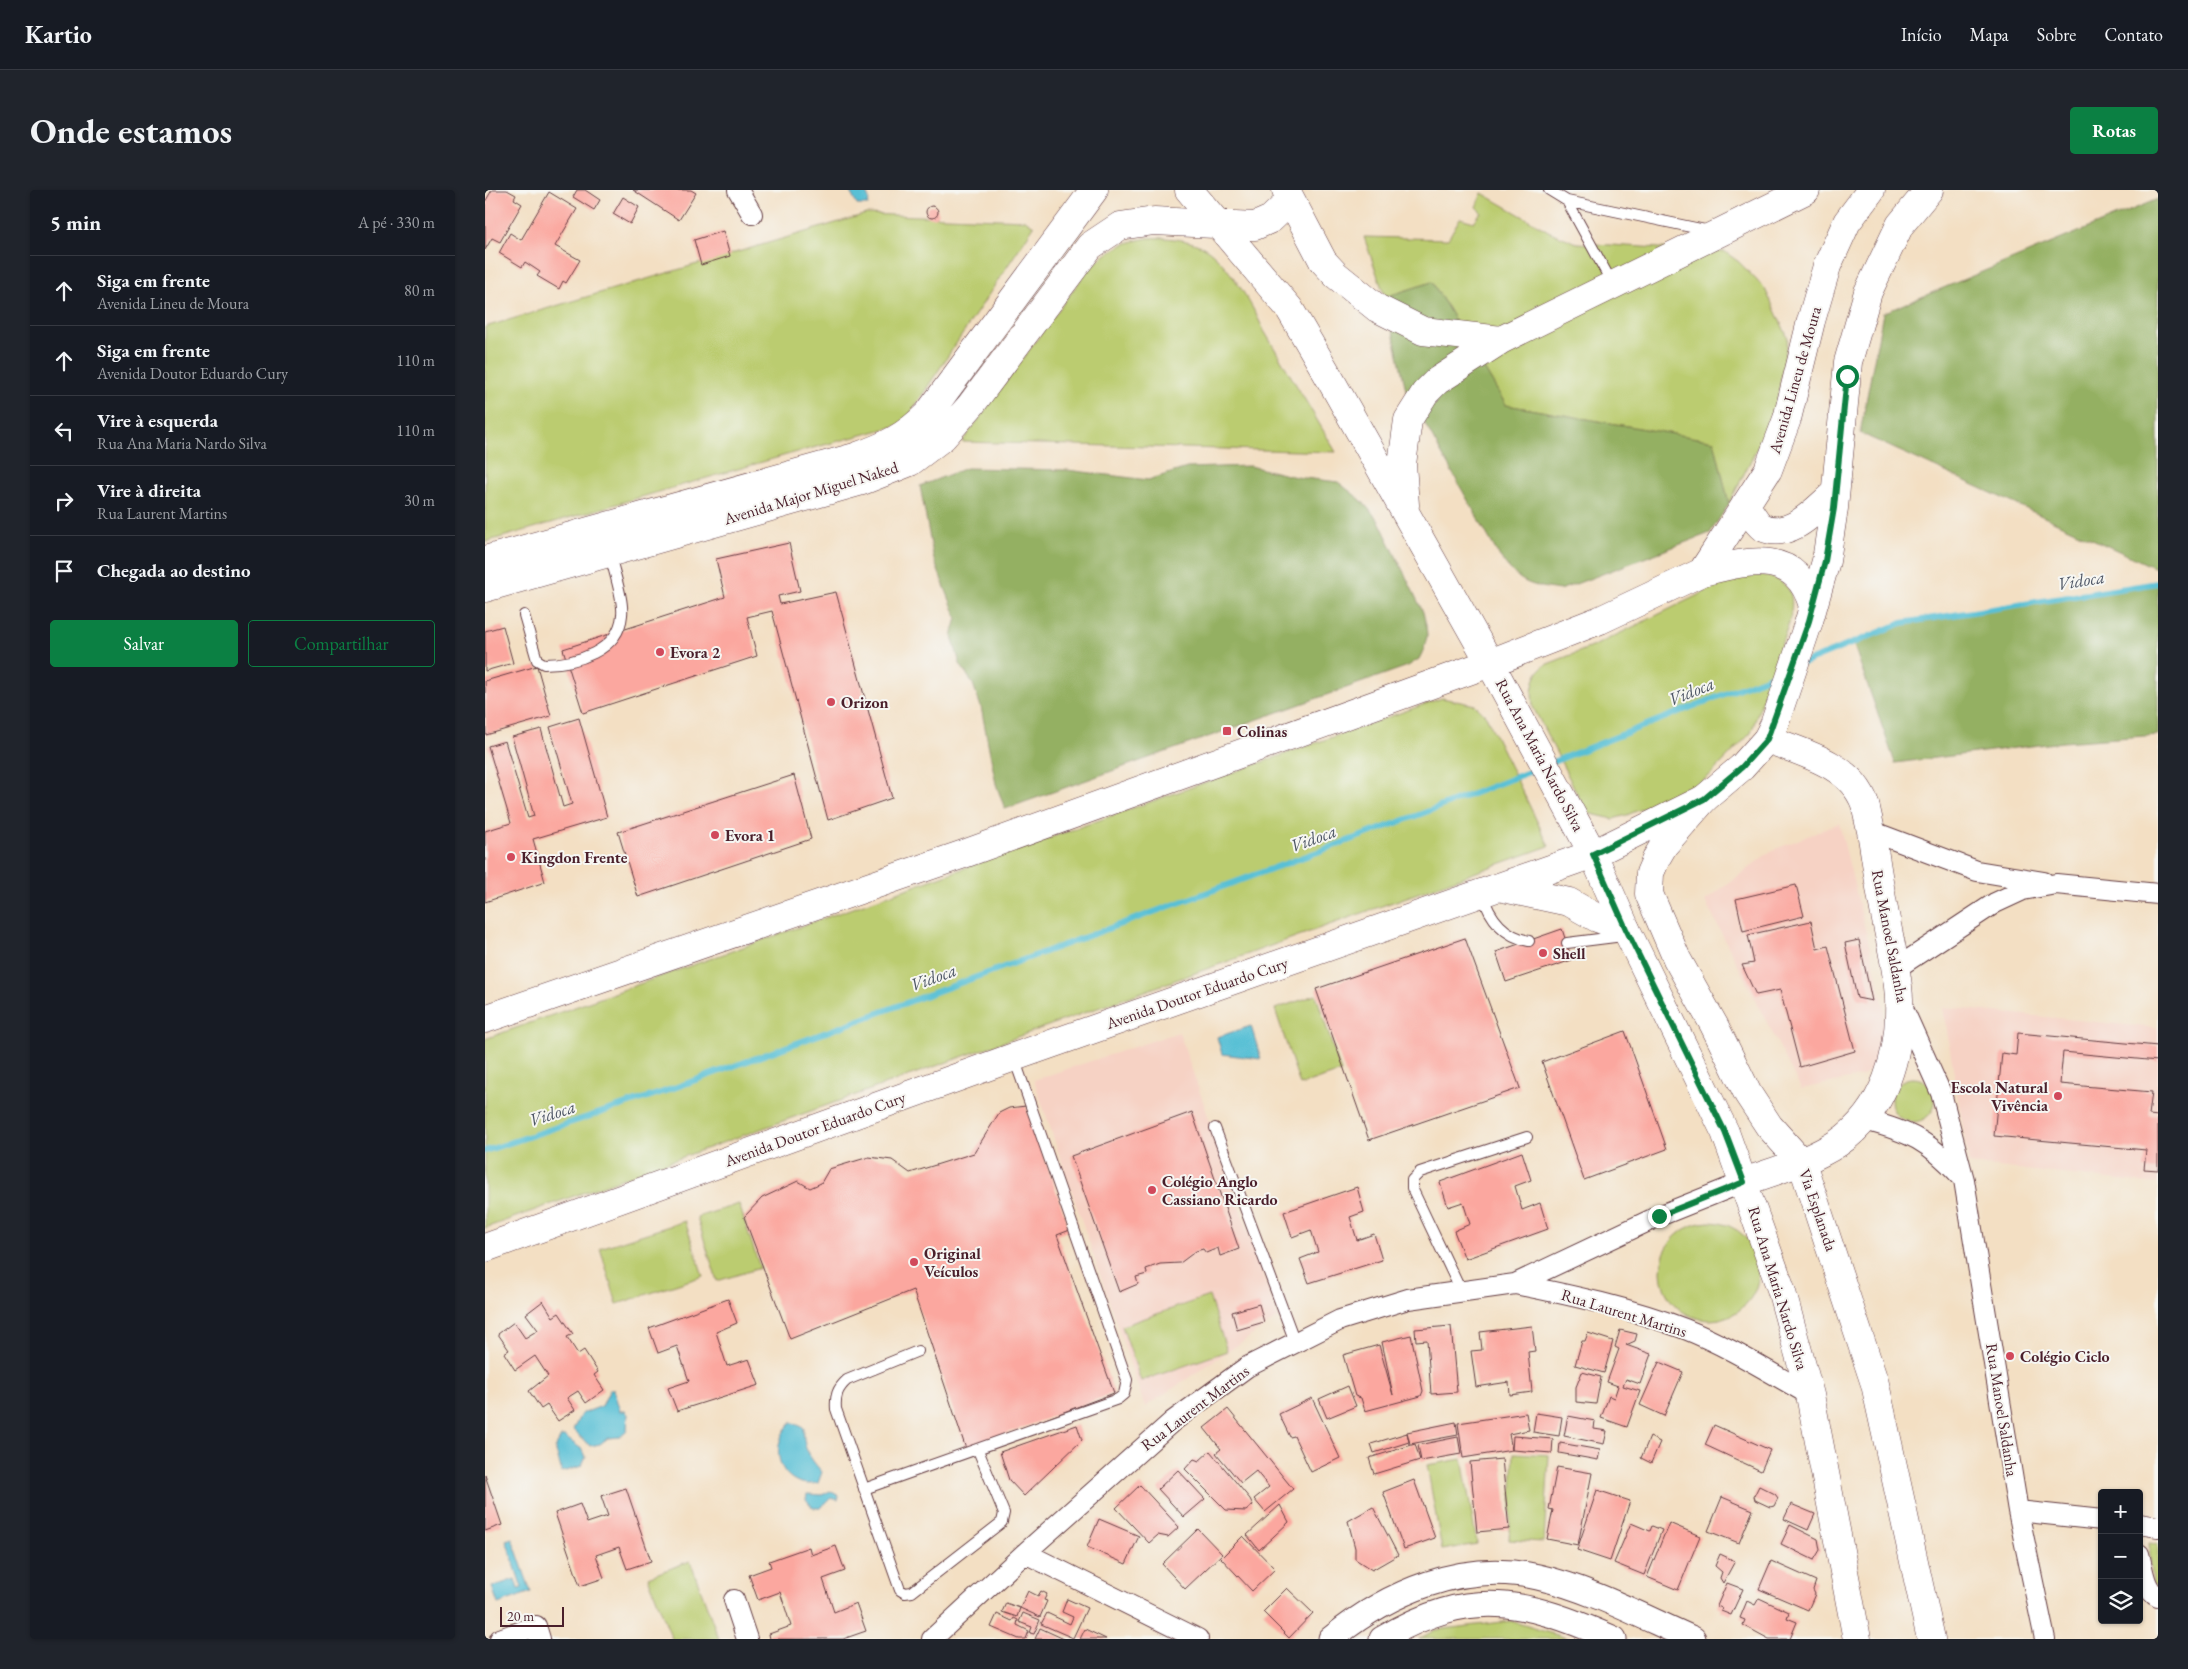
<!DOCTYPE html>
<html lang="pt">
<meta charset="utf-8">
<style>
:root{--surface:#171b24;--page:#20242c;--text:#f1f3f6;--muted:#9ea1a6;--line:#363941;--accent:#0b8043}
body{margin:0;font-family:"EB Garamond",serif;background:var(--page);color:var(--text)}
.controls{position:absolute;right:15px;bottom:15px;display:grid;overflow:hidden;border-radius:5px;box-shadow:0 1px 4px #0004}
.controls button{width:45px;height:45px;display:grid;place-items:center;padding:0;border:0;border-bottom:1px solid var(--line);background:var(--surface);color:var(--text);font:25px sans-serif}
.scale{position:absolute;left:15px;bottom:12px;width:64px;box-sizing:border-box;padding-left:5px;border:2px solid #4a1f2b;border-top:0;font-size:14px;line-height:18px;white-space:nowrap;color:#4a1f2b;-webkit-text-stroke:4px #f6f6f2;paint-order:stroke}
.stop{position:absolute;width:15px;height:15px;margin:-11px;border:4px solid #0b8043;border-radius:50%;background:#fff}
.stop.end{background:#0b8043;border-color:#fff;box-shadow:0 1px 5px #0008}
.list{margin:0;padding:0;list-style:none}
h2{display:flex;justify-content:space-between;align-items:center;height:65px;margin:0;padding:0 20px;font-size:21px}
h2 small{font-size:16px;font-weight:400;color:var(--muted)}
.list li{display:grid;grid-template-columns:32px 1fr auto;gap:15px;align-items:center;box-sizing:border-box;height:70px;padding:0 20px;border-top:1px solid var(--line)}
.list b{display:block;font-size:19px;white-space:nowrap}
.list p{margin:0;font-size:16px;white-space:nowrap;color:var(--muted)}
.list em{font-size:16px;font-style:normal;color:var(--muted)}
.actions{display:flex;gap:10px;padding:15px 20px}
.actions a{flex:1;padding:11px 0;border:1px solid var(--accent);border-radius:5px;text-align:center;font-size:18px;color:var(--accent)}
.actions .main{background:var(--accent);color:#fff}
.icon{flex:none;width:28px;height:28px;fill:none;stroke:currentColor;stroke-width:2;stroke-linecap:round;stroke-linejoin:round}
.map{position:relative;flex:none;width:1673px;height:1449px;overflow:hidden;border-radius:5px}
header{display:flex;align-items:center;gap:30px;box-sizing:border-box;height:70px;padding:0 25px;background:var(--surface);border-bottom:1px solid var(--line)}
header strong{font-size:24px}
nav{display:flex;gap:28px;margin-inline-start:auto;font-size:18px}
.intro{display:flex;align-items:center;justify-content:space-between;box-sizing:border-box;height:120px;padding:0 30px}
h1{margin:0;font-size:35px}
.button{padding:12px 22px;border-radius:5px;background:var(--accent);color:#fff;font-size:18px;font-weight:700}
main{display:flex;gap:30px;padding:0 30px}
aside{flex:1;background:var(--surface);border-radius:5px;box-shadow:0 1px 4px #0004}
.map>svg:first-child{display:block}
.built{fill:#f6d2c4}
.green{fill:#bbcc6f;stroke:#82764d}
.forest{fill:#94b062;stroke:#6f6846}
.water{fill:#58c0d5;stroke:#517080}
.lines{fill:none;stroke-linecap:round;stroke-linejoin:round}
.stream{stroke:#58c0d5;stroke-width:6}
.building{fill:#fba79f}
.service-casing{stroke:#633c42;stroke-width:12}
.minor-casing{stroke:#633c42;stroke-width:22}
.tertiary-casing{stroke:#633c42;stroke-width:27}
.secondary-casing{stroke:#633c42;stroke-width:29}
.primary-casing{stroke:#633c42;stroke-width:29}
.service{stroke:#fff;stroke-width:10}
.minor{stroke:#fff;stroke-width:20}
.tertiary{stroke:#fff;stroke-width:25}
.secondary{stroke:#fff;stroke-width:28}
.primary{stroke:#fff;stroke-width:28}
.route{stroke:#0b8043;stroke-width:6}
.poi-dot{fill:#d1495b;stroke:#f6f6f2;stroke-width:2}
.labels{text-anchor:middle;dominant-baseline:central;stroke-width:4;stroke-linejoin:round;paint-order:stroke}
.street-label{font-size:16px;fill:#4a1f2b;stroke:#f6f6f2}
.poi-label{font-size:16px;font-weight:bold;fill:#4a1f2b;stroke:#f6f6f2;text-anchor:start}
.water-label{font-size:18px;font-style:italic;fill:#4f5766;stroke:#f6f6f2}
</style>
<header>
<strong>Kartio</strong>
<nav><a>Início</a><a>Mapa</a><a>Sobre</a><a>Contato</a></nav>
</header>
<div class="intro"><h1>Onde estamos</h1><a class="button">Rotas</a></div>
<main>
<aside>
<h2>5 min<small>A pé · 330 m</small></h2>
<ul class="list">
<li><svg class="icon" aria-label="ahead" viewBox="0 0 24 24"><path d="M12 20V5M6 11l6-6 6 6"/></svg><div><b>Siga em frente</b><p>Avenida Lineu de Moura</p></div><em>80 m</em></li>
<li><svg class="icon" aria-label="ahead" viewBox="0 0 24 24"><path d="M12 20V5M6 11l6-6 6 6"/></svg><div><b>Siga em frente</b><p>Avenida Doutor Eduardo Cury</p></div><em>110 m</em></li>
<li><svg class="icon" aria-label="left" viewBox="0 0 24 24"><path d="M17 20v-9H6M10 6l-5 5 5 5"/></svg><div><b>Vire à esquerda</b><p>Rua Ana Maria Nardo Silva</p></div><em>110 m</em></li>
<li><svg class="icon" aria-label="right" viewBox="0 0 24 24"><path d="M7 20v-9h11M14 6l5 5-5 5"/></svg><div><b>Vire à direita</b><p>Rua Laurent Martins</p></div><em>30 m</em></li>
<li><svg class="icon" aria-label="arrive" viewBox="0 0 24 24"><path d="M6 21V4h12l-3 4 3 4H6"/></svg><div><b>Chegada ao destino</b></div></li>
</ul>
<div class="actions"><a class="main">Salvar</a><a>Compartilhar</a></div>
</aside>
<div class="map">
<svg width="1673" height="1449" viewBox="0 0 1673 1449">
<rect width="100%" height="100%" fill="#f6f6f2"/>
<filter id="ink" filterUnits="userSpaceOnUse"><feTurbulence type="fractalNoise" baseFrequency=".02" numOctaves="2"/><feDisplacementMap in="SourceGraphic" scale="10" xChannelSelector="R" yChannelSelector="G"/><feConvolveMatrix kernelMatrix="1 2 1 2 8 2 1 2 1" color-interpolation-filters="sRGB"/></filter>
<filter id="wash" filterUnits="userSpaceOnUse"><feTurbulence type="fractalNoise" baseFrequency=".0096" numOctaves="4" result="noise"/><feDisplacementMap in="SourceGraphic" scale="20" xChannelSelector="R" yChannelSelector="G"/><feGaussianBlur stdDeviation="1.12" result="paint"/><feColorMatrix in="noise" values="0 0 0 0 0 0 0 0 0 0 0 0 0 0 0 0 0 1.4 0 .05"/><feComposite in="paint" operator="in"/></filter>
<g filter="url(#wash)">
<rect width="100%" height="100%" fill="#f3dfc3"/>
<path class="built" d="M1354 633 1399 816 1397 854 1392 874 1378 886 1316 899 1220 711 1286 661Z
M1458 817 1673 838V994L1484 974Z
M694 842 793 1128 660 1217 549 890Z"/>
<path class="green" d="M997 3 1065 42 1092 53 1240 62 1254 72 1280 99 1303 148 1290 222 1244 314 1229 251 1021 215 947 92 900 107 879 47 963 49 975 28 989 32 996 22 991 17Z
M381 24 540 30 549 36 418 234 305 264 0 352V137Z
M663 48C680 47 704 49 720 58 743 73 767 114 778 139L851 262 477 252 602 81C623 61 634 53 663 48Z
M1278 385C1305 393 1310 401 1305 429L1266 543 1225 585 1210 597 1142 625 1128 629 1102 623 1048 517 1047 502 1049 491 1053 482 1060 475 1109 456 1250 387Z
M957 508 990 515 1001 526 1064 656 0 1038V849Z
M831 805 856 882 815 895 790 819Z
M1406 910a22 22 0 1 1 44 0a22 22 0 1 1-44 0Z
M254 1014 275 1078 232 1091 212 1027Z
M200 1031 218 1086 132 1114 115 1058Z
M1176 1081a49 49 0 1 1 98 0a49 49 0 1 1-98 0Z
M724 1106 742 1161 656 1191 637 1136Z
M1029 1263 1064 1265 1059 1352 1024 1350Z
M977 1269 992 1354 957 1360 942 1275Z
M1664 1353 1673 1354V1395L1668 1396Z
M205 1371 234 1449H187L163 1387Z
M1026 1431 1084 1449H934L950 1440Z"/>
<path class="forest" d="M1673 9V379L1375 243 1398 123Z
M947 92 1021 215 1229 251 1244 314 1225 343 1075 400C1039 395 1034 392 1013 364L921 200 900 107Z
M765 276 811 287 853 292 876 310 894 331 938 422 941 435 942 446 939 459 934 469 923 476 520 619 511 594 496 517 488 494 475 474 467 446 472 428 449 370 435 296 481 278 582 280 663 290 702 278Z
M1673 393V545L1578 552 1410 573 1368 453 1417 433Z"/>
<path class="water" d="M364 0H380L384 9 383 15H372Z
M766 836 776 869 737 864 732 847Z
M125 1199H128L135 1221H140L143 1224 142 1241 135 1247 123 1248 115 1254 105 1256 88 1240 96 1224 117 1216Z
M307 1232 319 1238C317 1258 325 1268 337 1282L333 1293C296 1301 280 1256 307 1232Z
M76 1247H80L98 1260 101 1267 97 1276 77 1282 70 1258Z
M345 1301 354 1306 353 1310 346 1308 335 1318H328L321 1309 322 1304 337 1305Z
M27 1348 46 1402 13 1414 7 1397 30 1389 33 1399 37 1398 21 1350Z"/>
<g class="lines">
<path class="stream" d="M1319 473 1417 433 1673 393
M1065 573 1298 481
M0 961 178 902 936 624 1054 578"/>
</g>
<g id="blocks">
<path class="building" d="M7 0H22L31 5 29 9 37 14 15 52 7 48 0 60V12Z
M92 0H100L115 10 109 20 88 7Z
M148 0H206L211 3 194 30Z
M64 2 92 19 70 56 95 70 81 93 78 91 74 99 52 86 55 82 40 72 37 77 14 63 25 43 36 50Z
M138 7 154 17 145 34 128 24Z
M441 22a6 6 0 1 1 12 0a6 6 0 1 1-12 0Z
M238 41 245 66 216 75 209 50Z
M304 353 315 401 293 406 295 414 351 402 407 608 343 630 287 421 262 427 272 466 98 523 78 459 240 407 231 369Z
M18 436 28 473 0 481V441Z
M52 476 66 526 1 545 0 491Z
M94 528 122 627 48 649 60 692 0 712V641L26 633 3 556 20 551 43 628 49 626 27 547 56 539 78 617 87 614 65 537Z
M309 585 326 649 153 707 133 642Z
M1311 695 1319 726 1258 741 1251 709Z
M1326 731 1332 759 1343 756 1370 861 1315 877 1295 800 1271 805 1257 775 1269 773 1263 745Z
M1077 739 1087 770 1021 792 1011 762Z
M980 748 1035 898 884 950 831 799Z
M1374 750 1387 811 1372 808 1360 753Z
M1140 841 1182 959 1099 990 1057 872Z
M1533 843 1673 856V871L1578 862 1575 894 1667 902 1664 925 1673 926V980L1659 979 1661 960 1509 946 1517 863 1531 865Z
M541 916 585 1040 572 1045 629 1203 481 1259 428 1100 305 1149 259 1027 277 1008 313 991 325 998 336 993 344 979 384 967 407 970 425 983 489 963 514 923 524 918Z
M707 922 754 1059 735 1066 733 1058 721 1063 718 1059 711 1061 695 1073 675 1074 661 1079 662 1084 651 1087 653 1094 634 1102 586 966Z
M1037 962 1046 990 1030 996 1037 1020 1055 1013 1063 1039 980 1069 969 1041 985 1034 978 1012 963 1017 955 992Z
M872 997 879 1022 865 1027 872 1050 889 1044 897 1070 824 1093 815 1069 833 1062 826 1040 807 1047 799 1022Z
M243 1109 252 1133 231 1142 242 1176 264 1169 274 1195 192 1221 183 1198 204 1191 192 1156 173 1163 164 1138Z
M58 1111 68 1127 74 1123 88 1144 82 1147 93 1164 99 1160 113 1182 109 1185 119 1200 101 1213 93 1201 82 1208 90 1220 73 1231 62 1215 56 1219 44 1201 63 1186 50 1166 30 1180 19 1163 24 1160 13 1144 29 1132 40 1148 53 1140 41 1124Z
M774 1114 779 1132 752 1140 747 1122Z
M966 1136 972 1202 946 1204 942 1150 931 1151 930 1139Z
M1047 1136 1050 1161 1043 1162 1047 1202 1025 1205 1024 1192 991 1197 986 1161 997 1160 995 1142Z
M1135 1140 1152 1144 1150 1151 1141 1155 1166 1164 1155 1194 1141 1189 1138 1196 1155 1201 1142 1237 1116 1228 1124 1206 1129 1208 1133 1196 1122 1192 1134 1159 1130 1157Z
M1103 1143 1128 1151 1119 1183 1090 1175 1097 1151H1100Z
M926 1145 938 1201 936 1206 880 1221 876 1208 870 1206 858 1165 894 1155 908 1205 897 1152Z
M1174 1172 1198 1182 1179 1226 1155 1215Z
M1097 1182 1116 1187 1111 1214 1091 1212V1197Z
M863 1196 871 1216 842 1228 834 1209Z
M827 1208 855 1268 826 1282 809 1246 805 1247 794 1224Z
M743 1219 808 1299 780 1322 769 1309 784 1297 771 1281 756 1293 731 1263 736 1259 719 1238Z
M1041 1223 1044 1240 1024 1244 1027 1260 978 1268 973 1233Z
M1051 1223 1077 1227 1074 1246 1048 1242Z
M1083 1226 1110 1231 1109 1239 1122 1241 1119 1254 1079 1246Z
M971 1232 973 1245 925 1254 922 1242Z
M592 1235 597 1250 539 1306 524 1290 515 1262Z
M1229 1235 1285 1260 1276 1281 1220 1255Z
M922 1243 924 1252 889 1263 886 1254Z
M1028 1246 1068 1249 1067 1263 1027 1260Z
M973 1247 976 1264 936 1271 933 1255Z
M1165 1247 1175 1252 1166 1273 1156 1268Z
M1075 1253 1115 1260 1113 1270 1074 1263Z
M930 1254 935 1270 889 1284 884 1268Z
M725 1261 765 1309 768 1315 761 1321 741 1320 700 1279 709 1269 714 1271Z
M1017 1269 1024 1339 992 1342 985 1272Z
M1072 1277 1107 1283 1093 1355 1062 1349 1068 1320 1064 1319Z
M693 1280 720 1309 699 1327 673 1299Z
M0 1285 17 1335 0 1341Z
M929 1290 950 1348 919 1359 898 1302Z
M655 1295 694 1337 683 1347 673 1345 664 1353 631 1318Z
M1274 1296 1290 1304 1293 1308 1289 1316 1285 1317 1270 1310 1269 1306Z
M141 1298 166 1371 142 1379 134 1357 111 1365 119 1388 95 1396 70 1323 95 1314 102 1333 123 1326 116 1306Z
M1112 1300 1145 1311 1125 1371 1092 1360Z
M1237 1307 1268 1320 1254 1353 1223 1341Z
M1306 1314 1330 1324 1323 1340 1299 1329Z
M795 1315 804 1332 774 1360 762 1345Z
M888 1317 913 1365 887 1380 870 1369V1358L863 1331Z
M614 1329 654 1346 641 1374 602 1357Z
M1146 1333 1165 1341 1167 1336 1177 1340 1159 1385 1129 1373Z
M1184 1333 1215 1346 1193 1400 1162 1387Z
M1305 1335 1333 1349 1335 1360 1329 1370 1296 1354Z
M713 1339 737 1364 700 1399 677 1374Z
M758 1346 790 1379 767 1401 736 1368Z
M351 1356 360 1381 338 1389 349 1422 371 1413 381 1441 358 1449H285L284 1444 306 1436 295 1402 273 1410 264 1385 286 1377 284 1371 324 1357 326 1365Z
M1235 1364 1250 1371 1238 1393 1235 1388 1237 1382 1230 1376Z
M1286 1371 1331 1391 1328 1400 1330 1404 1323 1420 1274 1399Z
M1242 1393 1258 1399 1246 1425 1236 1421 1237 1418 1232 1416Z
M802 1398 828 1423 804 1448 778 1422Z
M543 1401 553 1406 556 1401 562 1404 559 1410 562 1411 555 1427 535 1418Z
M1274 1408 1304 1422 1302 1428 1312 1432 1305 1449H1284L1258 1435 1260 1430 1255 1428 1262 1411 1270 1415Z
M582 1409 602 1418 588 1448 556 1434 562 1423 585 1434 588 1427 577 1422Z
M521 1413 535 1418 532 1427 517 1422Z
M538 1423 555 1430 549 1444 545 1443 547 1437 534 1432Z
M512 1424 527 1431 529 1428 533 1430 532 1435 544 1441 541 1449H534L506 1437Z
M555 1438 579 1449H550Z
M600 1439 621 1449H595Z"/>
</g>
</g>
<g filter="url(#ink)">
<use href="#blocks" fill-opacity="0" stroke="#633c42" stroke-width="1"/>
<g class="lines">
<g class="service-casing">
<path id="service" d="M1064 0 1082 11 1225 41
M1082 11 1127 93
M39 425 52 470 59 474C91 474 134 461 137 425 139 409 128 380 125 364
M997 703C1004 727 1018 746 1044 751
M1082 753 1138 746
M730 938 810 1152
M976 1101 927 998V990L935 982 1042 947
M433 1161 362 1190C352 1199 350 1206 351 1219L415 1400 420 1403 427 1402 517 1332 519 1323 493 1260
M379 1299 633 1209 639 1204 642 1190 529 868"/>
</g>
<g class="minor-casing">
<path id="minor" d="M253 0 267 24
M1386 641 1492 681 1559 692
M1410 779 1510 713 1538 700 1571 694 1673 704
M1416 814 1456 903 1479 990 1533 1321 1560 1449
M1380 930C1425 942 1444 951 1476 986
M1030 1094C1086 1105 1145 1118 1200 1139 1243 1156 1284 1182 1325 1205
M1533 1321 1617 1330
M1654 1334 1673 1337
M540 1363 713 1449
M1654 1364C1658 1378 1659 1400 1673 1407
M249 1410 262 1449
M15 1449 51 1436 55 1449
M447 1449 540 1363 688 1231 762 1177 855 1130 923 1109 1030 1094 1174 1026 1259 992"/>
</g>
<g class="tertiary-casing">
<path id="tertiary" d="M846 1449C903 1402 978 1370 1053 1387 1106 1399 1158 1427 1208 1449
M897 1449C985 1396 1041 1410 1129 1449"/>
</g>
<g class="secondary-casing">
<path id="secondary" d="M704 0 804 118 840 180 1005 473 1108 664 1141 739 1240 942 1296 1099 1325 1205 1372 1449
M801 0 838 71 851 85 892 118 938 141 1016 150
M920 315 917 274 923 230 940 203 952 191 1016 150 1321 0
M0 370 370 267C401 256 420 247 443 224L609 0
M0 398 377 291 425 272 458 247 486 215 605 56 635 36 669 31 770 36 786 29 805 11
M1219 609 1179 655 1172 667 1165 683 1164 704 1192 769 1229 835 1263 904 1284 936 1317 973 1390 1194 1446 1449
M1259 992C1291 980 1324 972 1353 953 1400 921 1416 863 1414 809 1413 783 1406 756 1401 730 1395 701 1391 671 1386 641 1384 632 1382 623 1380 614 1366 574 1318 563 1282 549"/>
</g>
<g class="primary-casing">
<path id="primary" d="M1260 315C1265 321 1271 333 1277 337 1305 351 1331 319 1350 303
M1217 382C1263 371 1311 357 1328 416
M1014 697 1084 712 1112 728 1141 739
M0 829 476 665 1005 473 1115 430 1217 382 1283 280 1302 229 1326 131 1342 76 1362 32 1386 0
M0 1058 529 867 1108 664 1219 609 1257 577 1282 549 1289 535 1324 431 1341 371 1349 318 1363 172 1383 102 1415 35 1444 0"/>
</g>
<use href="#service" class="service"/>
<use href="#minor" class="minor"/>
<use href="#tertiary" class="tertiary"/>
<use href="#secondary" class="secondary"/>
<use href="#primary" class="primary"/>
</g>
</g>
<g class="lines" filter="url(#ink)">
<path class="route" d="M1174 1026 1259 992 1240 942 1141 739 1108 664 1219 609 1257 577 1282 549 1324 431 1340 371 1349 318 1362 186"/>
</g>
<g class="poi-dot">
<circle cx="175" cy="462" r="5"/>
<circle cx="346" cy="512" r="5"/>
<rect x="737" y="536" width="10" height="10" rx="2.5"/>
<circle cx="230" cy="645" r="5"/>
<circle cx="26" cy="667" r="5"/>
<circle cx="1058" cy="763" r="5"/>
<circle cx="1573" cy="906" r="5"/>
<circle cx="667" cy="1000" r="5"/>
<circle cx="429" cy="1072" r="5"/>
<circle cx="1525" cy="1166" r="5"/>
</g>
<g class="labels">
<g class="street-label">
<text transform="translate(1310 190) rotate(-74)">Avenida Lineu de Moura</text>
<text transform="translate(326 303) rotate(-17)">Avenida Major Miguel Naked</text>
<text transform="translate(1055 565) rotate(62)">Rua Ana Maria Nardo Silva</text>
<text transform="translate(1405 746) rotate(79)">Rua Manoel Saldanha</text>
<text transform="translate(712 803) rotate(-19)">Avenida Doutor Eduardo Cury</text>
<text transform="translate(330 939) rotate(-20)">Avenida Doutor Eduardo Cury</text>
<text transform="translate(1333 1020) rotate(71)">Via Esplanada</text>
<text transform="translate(1293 1098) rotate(73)">Rua Ana Maria Nardo Silva</text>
<text transform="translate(1139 1123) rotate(17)">Rua Laurent Martins</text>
<text transform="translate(710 1218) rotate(-37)">Rua Laurent Martins</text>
<text transform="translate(1517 1220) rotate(81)">Rua Manoel Saldanha</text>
</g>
<g class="poi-label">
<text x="185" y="462">Evora 2</text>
<text x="356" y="512">Orizon</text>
<text x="752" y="541">Colinas</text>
<text x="240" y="645">Evora 1</text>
<text x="36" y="667">Kingdon Frente</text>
<text x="1068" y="763">Shell</text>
<text x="1563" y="897" text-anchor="end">Escola Natural<tspan x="1563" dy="18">Vivência</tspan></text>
<text x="677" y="991">Colégio Anglo<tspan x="677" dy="18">Cassiano Ricardo</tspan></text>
<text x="439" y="1063">Original<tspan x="439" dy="18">Veículos</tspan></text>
<text x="1535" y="1166">Colégio Ciclo</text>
</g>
<g class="water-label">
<text transform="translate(1596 390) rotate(-9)">Vidoca</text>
<text transform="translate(1206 501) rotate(-22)">Vidoca</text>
<text transform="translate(828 648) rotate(-20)">Vidoca</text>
<text transform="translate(448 787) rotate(-20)">Vidoca</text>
<text transform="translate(67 923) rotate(-18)">Vidoca</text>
</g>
</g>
</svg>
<div class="controls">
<button>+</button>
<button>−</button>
<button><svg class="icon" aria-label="layers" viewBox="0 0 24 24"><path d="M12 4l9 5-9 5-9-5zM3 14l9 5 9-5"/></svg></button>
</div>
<div class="scale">20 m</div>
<div class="stop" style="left:1362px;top:186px"></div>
<div class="stop end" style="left:1174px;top:1026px"></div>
</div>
</main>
